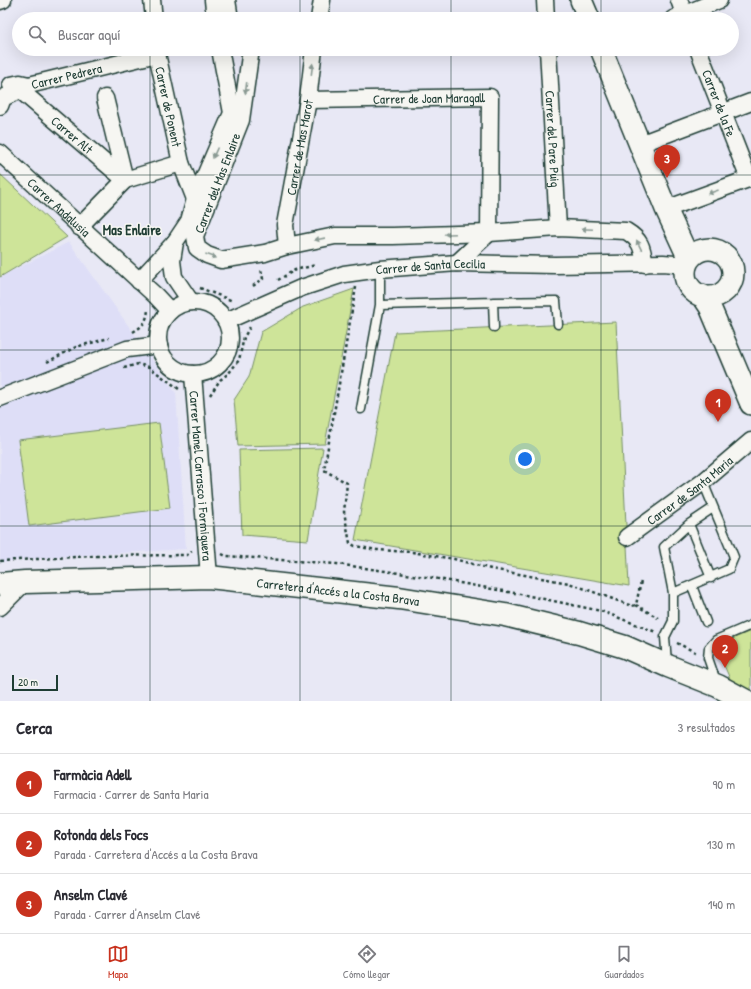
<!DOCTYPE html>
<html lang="es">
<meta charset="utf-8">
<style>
:root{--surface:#fff;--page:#f7f7f7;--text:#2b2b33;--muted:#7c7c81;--line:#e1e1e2;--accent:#c8321e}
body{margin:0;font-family:"Patrick Hand",sans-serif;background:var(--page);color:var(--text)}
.scale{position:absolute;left:12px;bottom:10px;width:46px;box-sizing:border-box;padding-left:4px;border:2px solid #1f3d34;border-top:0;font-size:11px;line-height:14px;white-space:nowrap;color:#1f3d34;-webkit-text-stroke:3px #f6f6f2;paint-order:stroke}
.you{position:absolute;left:525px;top:459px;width:14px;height:14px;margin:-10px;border:3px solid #fff;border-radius:50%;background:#1a73e8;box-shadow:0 0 0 6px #1a73e833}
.badge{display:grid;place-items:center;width:26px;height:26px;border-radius:50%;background:var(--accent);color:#fff;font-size:13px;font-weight:700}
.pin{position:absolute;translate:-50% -33px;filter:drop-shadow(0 1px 2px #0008)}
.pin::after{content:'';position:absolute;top:21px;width:14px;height:12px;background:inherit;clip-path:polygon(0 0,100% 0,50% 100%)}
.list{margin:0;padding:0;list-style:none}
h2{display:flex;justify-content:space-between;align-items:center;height:52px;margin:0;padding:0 16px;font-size:17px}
h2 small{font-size:13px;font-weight:400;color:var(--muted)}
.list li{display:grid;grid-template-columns:26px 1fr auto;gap:12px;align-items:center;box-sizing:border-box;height:60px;padding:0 16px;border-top:1px solid var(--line)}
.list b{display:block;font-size:15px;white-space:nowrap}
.list p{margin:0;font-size:13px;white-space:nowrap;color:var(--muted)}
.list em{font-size:13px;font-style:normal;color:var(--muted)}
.icon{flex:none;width:22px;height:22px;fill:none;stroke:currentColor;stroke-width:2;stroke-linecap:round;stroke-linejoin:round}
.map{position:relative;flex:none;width:751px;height:701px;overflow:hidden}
.search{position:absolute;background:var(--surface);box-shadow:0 4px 16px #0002;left:12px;right:12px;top:12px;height:44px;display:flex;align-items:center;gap:10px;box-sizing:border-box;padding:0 14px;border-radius:22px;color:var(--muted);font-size:15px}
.sheet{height:232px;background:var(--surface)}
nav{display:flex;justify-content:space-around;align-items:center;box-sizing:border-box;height:56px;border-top:1px solid var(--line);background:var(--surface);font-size:11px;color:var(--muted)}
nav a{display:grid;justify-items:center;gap:2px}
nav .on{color:var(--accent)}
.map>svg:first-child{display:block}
.built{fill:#dedef7}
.green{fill:#cee499;stroke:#769066}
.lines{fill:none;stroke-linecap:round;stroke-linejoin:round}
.service-casing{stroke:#1f3d34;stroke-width:11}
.minor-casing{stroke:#1f3d34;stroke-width:19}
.tertiary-casing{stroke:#1f3d34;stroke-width:24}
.secondary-casing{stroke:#1f3d34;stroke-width:25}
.path{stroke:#1f3d34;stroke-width:2.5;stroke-dasharray:3 3;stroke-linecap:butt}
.service{stroke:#f6f6f2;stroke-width:8}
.minor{stroke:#f6f6f2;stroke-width:16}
.tertiary{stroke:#f6f6f2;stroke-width:21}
.secondary{stroke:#f6f6f2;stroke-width:22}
.oneway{fill:#8a9a93}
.grid{fill:none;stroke:#1f3d34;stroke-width:1;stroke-opacity:0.55}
.labels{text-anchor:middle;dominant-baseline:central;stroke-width:3;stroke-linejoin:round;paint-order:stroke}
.street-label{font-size:13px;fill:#1f3d34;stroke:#f6f6f2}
.neighbourhood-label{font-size:14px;font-weight:bold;fill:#1f3d34;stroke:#f6f6f2}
</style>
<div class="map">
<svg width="751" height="701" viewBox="0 0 751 701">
<rect width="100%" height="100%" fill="#e8e8f5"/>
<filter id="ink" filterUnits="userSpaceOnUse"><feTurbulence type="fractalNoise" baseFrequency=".025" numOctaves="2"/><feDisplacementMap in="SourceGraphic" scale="8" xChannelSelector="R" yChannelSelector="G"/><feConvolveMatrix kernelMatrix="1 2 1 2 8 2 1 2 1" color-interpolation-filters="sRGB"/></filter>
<g filter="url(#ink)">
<path class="built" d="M69 242 176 393 186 549 55 557 0 562V277Z"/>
<path class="green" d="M0 174 67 237 0 277Z
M354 289 325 444 238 446 234 400 249 377 261 332 303 307Z
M616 322 629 586 355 540 395 332Z
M159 423 170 508 29 526 18 440Z
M323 448 308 540 242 535 239 450Z
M751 631V691L730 679 717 649 720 644Z"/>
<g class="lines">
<g class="service-casing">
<path id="service" d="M380 269V305L493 302
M494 327 493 302 556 301 558 324
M361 409 380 305
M703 482 734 557 729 569 673 593 664 547 689 524 713 508
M689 524 711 578
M692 586 706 622
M667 663 665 637 673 621V593
M716 681 708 658 709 648 716 640 751 625"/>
</g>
<g class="minor-casing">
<g id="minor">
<path d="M152 0 154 19"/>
<path d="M213 0 215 19"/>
<path d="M227 0 230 19"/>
<path d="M545 0 546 19"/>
<path d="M679 0 686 19"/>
<path d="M0 1 3 0"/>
<path d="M319 19 322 0"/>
<path d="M673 19 719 0"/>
<path id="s1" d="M156 49 181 163 195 199"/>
<path d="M251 49 241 120 195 236 197 248 207 255 221 260 265 253 287 246 335 236H393L489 233 558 228 626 231C641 240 642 247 645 264"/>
<path id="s2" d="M548 49 558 228"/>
<path id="s3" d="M698 49 749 179"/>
<path id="s4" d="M11 85 20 83 29 85 157 54"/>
<path d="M105 98 125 180"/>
<path id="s5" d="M308 100 490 97 489 233 457 263"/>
<path id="s6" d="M0 106 3 98 20 90 125 180"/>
<path d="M640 144 751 102"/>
<path id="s7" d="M0 153 156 296 170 311"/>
<path d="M666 209 751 178"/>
<path d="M79 227 125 180 181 163"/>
<path d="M175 242 172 261 174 277 191 302"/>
<path id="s8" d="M287 246 285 225 308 100 314 49"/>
<path d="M139 281 175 242 189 221 195 199 232 113 220 49"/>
<circle cx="194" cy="338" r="36"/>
<path id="s9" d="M226 321 301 288 344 274 380 269 457 263 555 265 663 263 686 265"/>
<path id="s10" d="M193 374 209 577"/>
<path d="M0 398 127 349 159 345"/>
<path id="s11" d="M627 537 703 482 751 441"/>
<path d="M0 607 25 582"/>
</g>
</g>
<g class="tertiary-casing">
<path id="tertiary" d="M581 0 589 19
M601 49 666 209 689 259
M685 273a24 24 0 1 1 48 0a24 24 0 1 1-48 0Z
M702 295 710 307 751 404"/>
</g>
<g class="secondary-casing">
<g id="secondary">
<path id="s12" d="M0 584 25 582 209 577 399 598 505 615 579 633 625 647 668 666 718 686 746 701"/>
</g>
</g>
<path class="path" d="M278 280 295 270 316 265
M253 286 263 279 261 269
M356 287 324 470 347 483 344 512 350 543 355 546 377 550 412 552 454 559 491 569 569 583 632 606 636 605 641 581
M200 288 233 301
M133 332C143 326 147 322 148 309
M47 362 76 347 109 338
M124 368 138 364 149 367 179 389
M210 395 220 380 229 373 239 360 244 337 250 327
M222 554 226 556 337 564 433 578 525 595 601 611 656 632
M0 561 93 556 187 555 192 551
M636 605 658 618
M677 643 697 653"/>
<use href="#service" class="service"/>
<use href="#minor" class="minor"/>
<use href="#tertiary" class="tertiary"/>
<use href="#secondary" class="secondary"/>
</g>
<defs><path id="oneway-solid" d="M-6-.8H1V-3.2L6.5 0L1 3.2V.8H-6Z"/></defs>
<g class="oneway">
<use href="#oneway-solid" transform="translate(312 69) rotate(-83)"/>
<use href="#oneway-solid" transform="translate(246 88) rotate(97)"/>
<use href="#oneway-solid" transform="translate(215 153) rotate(114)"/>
<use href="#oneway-solid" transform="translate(713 192) rotate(160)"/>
<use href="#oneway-solid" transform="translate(587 229) rotate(-178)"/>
<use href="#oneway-solid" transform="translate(450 234) rotate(178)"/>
<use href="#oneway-solid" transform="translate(320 239) rotate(169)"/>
<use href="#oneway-solid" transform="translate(639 245) rotate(-116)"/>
<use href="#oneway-solid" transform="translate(211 256) rotate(20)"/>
</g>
</g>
<path class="grid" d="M150 0V19M300 0V19M451 0V19M601 0V19M150 49V701M300 49V701M451 49V701M601 49V701M0 175H751M0 350H751M0 526H751"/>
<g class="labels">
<g class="street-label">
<text stroke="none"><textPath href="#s4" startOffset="57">Carrer Pedrera</textPath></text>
<text stroke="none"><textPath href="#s5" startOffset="121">Carrer de Joan Maragall</textPath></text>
<text stroke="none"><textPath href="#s3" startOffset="58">Carrer de la Fe</textPath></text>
<text stroke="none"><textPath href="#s1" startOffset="59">Carrer de Ponent</textPath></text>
<text stroke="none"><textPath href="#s6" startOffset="96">Carrer Alt</textPath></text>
<text stroke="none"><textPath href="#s2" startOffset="90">Carrer del Pare Puig</textPath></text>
<text stroke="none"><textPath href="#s8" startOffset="100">Carrer de Mas Marot</textPath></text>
<text transform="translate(217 183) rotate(-69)">Carrer del Mas Enlaire</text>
<text stroke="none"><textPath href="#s7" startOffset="80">Carrer Andalusia</textPath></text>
<text stroke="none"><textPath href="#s9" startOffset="214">Carrer de Santa Cecilia</textPath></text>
<text stroke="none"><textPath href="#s10" startOffset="102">Carrer Manel Carrasco i Formiguera</textPath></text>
<text stroke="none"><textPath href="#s11" startOffset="78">Carrer de Santa Maria</textPath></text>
<text stroke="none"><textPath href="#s12" startOffset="339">Carretera d'Accés a la Costa Brava</textPath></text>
</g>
<g class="neighbourhood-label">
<text x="132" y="229">Mas Enlaire</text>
</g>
</g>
</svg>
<div class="scale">20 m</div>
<div class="you"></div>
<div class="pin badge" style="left:718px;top:422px">1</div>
<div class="pin badge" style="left:725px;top:668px">2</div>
<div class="pin badge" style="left:667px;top:178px">3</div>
<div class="search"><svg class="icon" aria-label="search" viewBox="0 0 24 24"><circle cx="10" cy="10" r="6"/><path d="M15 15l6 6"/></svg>Buscar aquí</div>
</div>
<section class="sheet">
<h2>Cerca<small>3 resultados</small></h2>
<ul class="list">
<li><span class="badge">1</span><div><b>Farmàcia Adell</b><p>Farmacia · Carrer de Santa Maria</p></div><em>90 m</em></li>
<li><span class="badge">2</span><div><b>Rotonda dels Focs</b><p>Parada · Carretera d'Accés a la Costa Brava</p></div><em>130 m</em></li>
<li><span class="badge">3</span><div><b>Anselm Clavé</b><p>Parada · Carrer d'Anselm Clavé</p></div><em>140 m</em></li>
</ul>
</section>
<nav>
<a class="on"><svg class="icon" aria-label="map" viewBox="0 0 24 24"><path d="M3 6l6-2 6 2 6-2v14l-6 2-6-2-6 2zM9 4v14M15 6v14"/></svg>Mapa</a>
<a><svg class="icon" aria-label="directions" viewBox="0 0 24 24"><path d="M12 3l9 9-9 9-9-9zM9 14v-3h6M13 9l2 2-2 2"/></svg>Cómo llegar</a>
<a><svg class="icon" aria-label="saved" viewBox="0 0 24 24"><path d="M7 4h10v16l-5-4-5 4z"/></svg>Guardados</a>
</nav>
